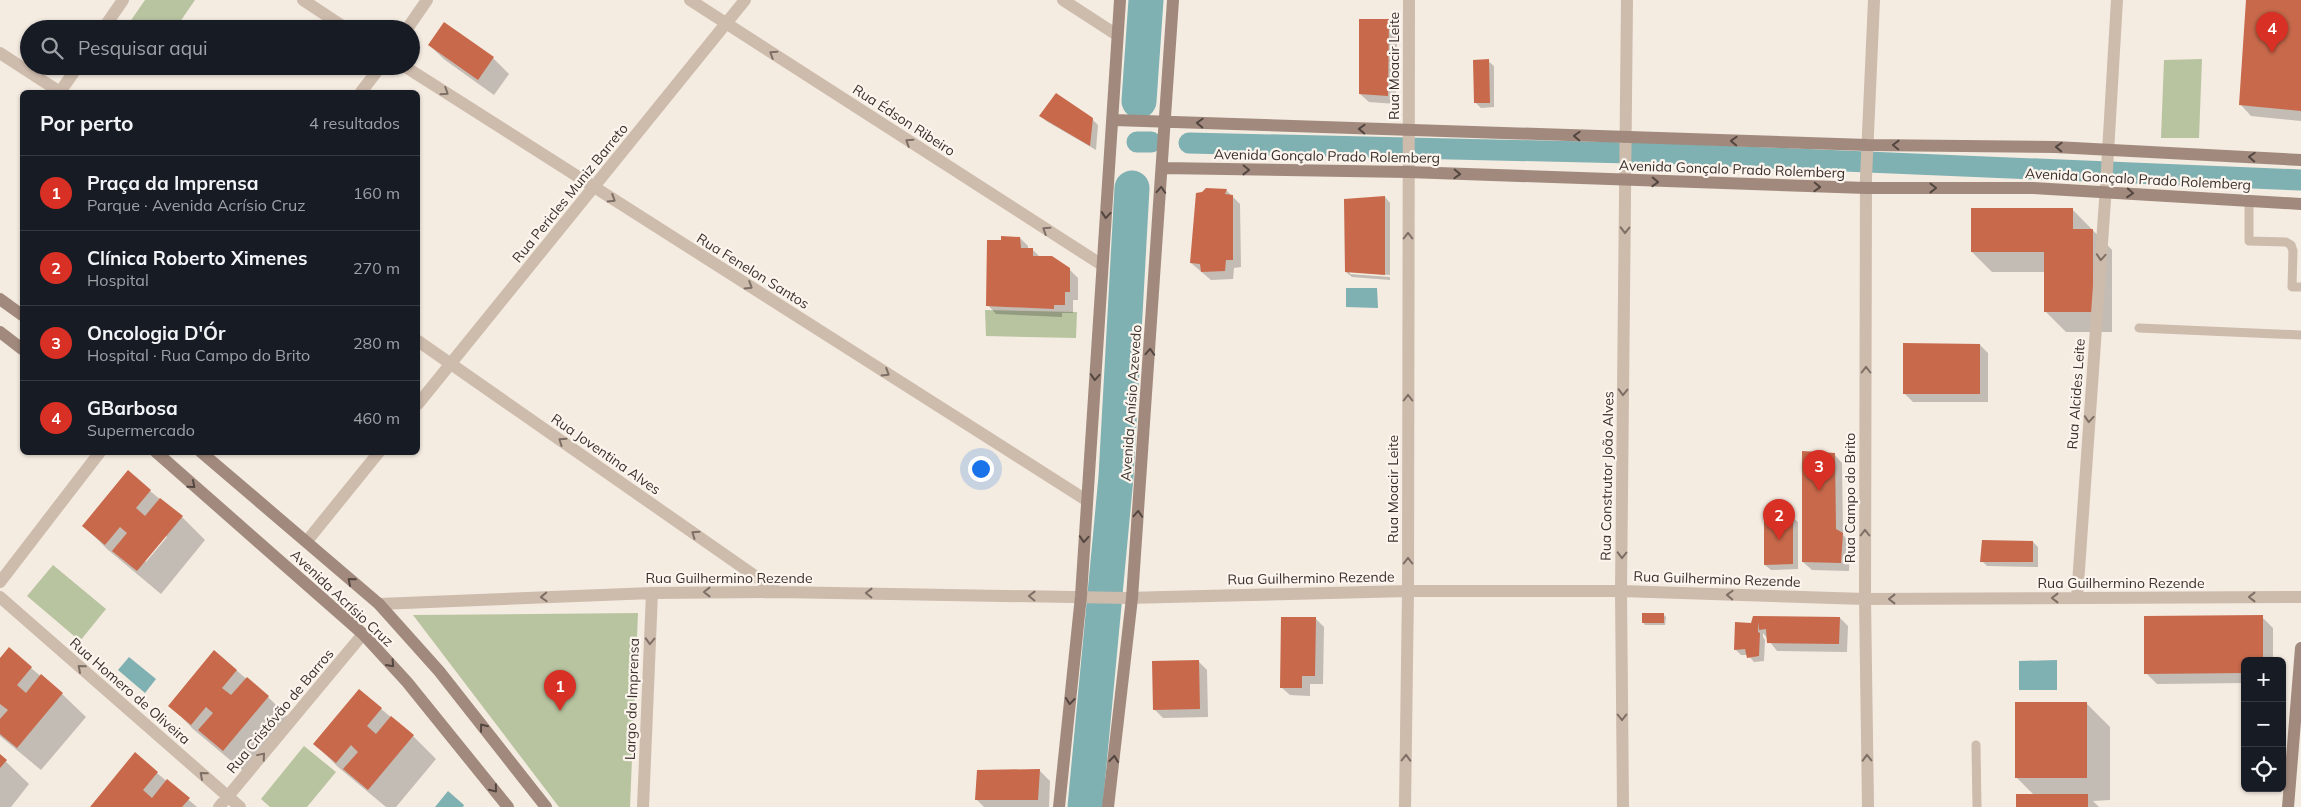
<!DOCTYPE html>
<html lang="pt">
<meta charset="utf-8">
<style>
:root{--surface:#171b24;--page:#242831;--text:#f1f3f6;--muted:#9ea1a6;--line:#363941;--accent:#d93025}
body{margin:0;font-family:Mulish,sans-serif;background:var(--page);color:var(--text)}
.controls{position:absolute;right:15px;bottom:15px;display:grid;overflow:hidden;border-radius:8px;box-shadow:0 1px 4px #0004}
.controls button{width:45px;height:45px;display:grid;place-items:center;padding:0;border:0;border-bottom:1px solid var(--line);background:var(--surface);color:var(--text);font:25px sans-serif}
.you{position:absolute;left:980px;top:468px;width:18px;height:18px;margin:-12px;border:4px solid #fff;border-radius:50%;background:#1a73e8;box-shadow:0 0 0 8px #1a73e833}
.badge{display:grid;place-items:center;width:32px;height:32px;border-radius:50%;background:var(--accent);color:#fff;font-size:16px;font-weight:700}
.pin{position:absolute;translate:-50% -41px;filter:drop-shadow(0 1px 2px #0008)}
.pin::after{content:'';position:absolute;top:26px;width:18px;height:15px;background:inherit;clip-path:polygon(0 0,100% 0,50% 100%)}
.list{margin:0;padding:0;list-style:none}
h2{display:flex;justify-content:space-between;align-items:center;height:65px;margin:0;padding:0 20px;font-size:21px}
h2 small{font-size:16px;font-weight:400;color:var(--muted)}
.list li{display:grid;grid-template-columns:32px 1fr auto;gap:15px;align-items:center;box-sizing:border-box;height:75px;padding:0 20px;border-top:1px solid var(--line)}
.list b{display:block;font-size:19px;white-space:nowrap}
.list p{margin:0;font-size:16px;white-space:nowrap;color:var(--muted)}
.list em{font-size:16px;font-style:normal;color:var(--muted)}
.icon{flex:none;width:28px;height:28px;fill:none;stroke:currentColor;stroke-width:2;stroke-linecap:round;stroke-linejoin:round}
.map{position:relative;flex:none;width:2301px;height:807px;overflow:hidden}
.search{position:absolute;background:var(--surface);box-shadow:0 1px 4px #0004;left:20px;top:20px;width:400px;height:55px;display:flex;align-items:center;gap:12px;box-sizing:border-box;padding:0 18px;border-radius:28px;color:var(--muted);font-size:19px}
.panel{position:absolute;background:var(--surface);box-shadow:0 1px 4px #0004;left:20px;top:90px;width:400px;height:365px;border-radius:8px}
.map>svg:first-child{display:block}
.green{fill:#b8c4a0}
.water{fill:#7fb0b2}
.shadow{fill:#0003;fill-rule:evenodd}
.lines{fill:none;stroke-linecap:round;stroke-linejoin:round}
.canal{stroke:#7fb0b2;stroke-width:21}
.river{stroke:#7fb0b2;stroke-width:35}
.building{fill:#c8694b}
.lane{stroke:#cdbbac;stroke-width:9}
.street{stroke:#cdbbac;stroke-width:12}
.secondary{stroke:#a18a7d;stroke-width:12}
.oneway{stroke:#7d6f65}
.oneway2{stroke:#544640}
.labels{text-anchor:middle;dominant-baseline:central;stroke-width:4.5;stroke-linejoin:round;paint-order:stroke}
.street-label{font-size:14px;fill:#3b302b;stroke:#fbf5ee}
</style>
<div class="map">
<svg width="2301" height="807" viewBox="0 0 2301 807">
<rect width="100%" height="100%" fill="#f4ebe1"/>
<path class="green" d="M145 0H195L175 29H125Z
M2202 59 2199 138H2161L2164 60Z
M985 310 1077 312 1076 338 986 336Z
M53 565 106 609 80 641 27 596Z
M638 613 630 807H559L413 615Z
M304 746 336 772 307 807H270L261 799Z"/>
<path class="water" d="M1346 288H1377L1378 308 1346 307Z
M129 657 156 679 145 693 118 670Z
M2057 660V690H2019V661Z
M448 791 464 805 463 807H435Z"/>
<path class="shadow" d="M2248 0H2301V121L2251 116 2241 105Z
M1389 20 1397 28 1396 104 1369 102 1360 94Z
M444 24 493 58 509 74 494 95 445 60 429 45Z
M1488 61 1494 66V107L1481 108 1475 102Z
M1041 116 1092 119 1098 125 1096 150 1046 121Z
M1226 190 1240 204 1241 267 1234 268 1233 279 1211 280 1191 263Z
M1385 197 1390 203V275L1350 272V274L1390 277V280L1352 277 1346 272Z
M2072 209 2112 250V332H2066L2046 312V272H1992L1972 252Z
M1020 238 1028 246V249H1032L1040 257 1069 269 1078 278V300H1073V313H1062V317L996 314 988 305 1002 241Z
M1980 345 1988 353V402H1913L1904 393Z
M1834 454 1842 463 1843 535 1850 542 1849 571 1812 570 1803 562Z
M150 491 182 517 205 540 161 594 107 549 84 526ZM165 535 167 537 146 562 144 560Z
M1792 517 1798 522V569L1771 570 1765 565Z
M2033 542 2038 547V567L1987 566 1982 561Z
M1663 614 1666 617 1665 625H1645L1643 622Z
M2262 617 2273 628V661H2245V683L2157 684 2146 673Z
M1754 618H1840L1848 626 1847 652 1777 651 1763 633V637L1765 640 1764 661 1754 662 1748 655H1741L1736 650 1737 624 1752 625Z
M1316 619 1324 627 1323 684H1310V696L1290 695 1281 687Z
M0 659 31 668 62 694 86 717 41 770 0 736Z
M1199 662 1207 670 1208 717 1163 718 1155 710Z
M236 670 268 697 291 720 247 774 193 729 170 705Z
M359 690 413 736 436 759 396 807H386L338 767 315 744Z
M2086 703 2110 727V800L2093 801 2099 807H2017L2034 795 2016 777Z
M0 756 29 784 11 807H0Z
M1039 770 1050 781 1049 807H984L976 799Z
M157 773 197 807H92Z"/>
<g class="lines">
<path class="canal" d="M1137 142H1151
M1189 143 1674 154 2301 180"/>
<path class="river" d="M1139 101 1146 0
M1085 807 1116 477 1132 188"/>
</g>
<path class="building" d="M2246 0H2301V111L2239 105Z
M1359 19H1389L1388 96 1359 94Z
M444 22 494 57 478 80 428 45Z
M1489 59 1490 103H1474L1473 60Z
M1056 93 1093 118 1090 146 1039 116Z
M1206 188 1227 189 1225 194 1233 195V260H1226L1225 271 1201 272 1200 264 1190 263 1196 193 1202 192Z
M1385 196V275L1345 272 1344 199Z
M1971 208H2073V229H2093V312H2044V252H1971Z
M1001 236 1020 237 1021 248H1033V256H1052L1070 268V292H1065V305H1054V309L986 306 987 240H1001Z
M1903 343 1980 344V394H1903Z
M1802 451 1835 453 1836 529 1843 533 1841 563 1802 562Z
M128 470 151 490 136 508 145 516 160 498 183 516 137 571 112 551 127 533 120 527 105 545 82 526Z
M1764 515 1793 516V564L1764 565Z
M1982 540 2033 541V562H1980Z
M1642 613H1664V623H1642Z
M2263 615V661H2245V673L2144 674V616Z
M1753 616 1840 617 1839 644 1767 643 1766 629 1759 630 1758 622V632L1760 633 1759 656 1747 658 1745 649 1734 650 1735 622 1751 623Z
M1281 617H1316L1315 676H1302V688H1280Z
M9 647 32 667 17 685 26 693 41 674 63 693 17 748 0 734V719L8 710 0 704V658Z
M214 650 237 670 222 688 231 695 247 677 269 696 223 751 198 730 213 713 206 707 191 725 168 706Z
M1199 660 1200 709 1153 710 1152 661Z
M359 689 382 708 367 726 376 734 391 716 414 735 368 790 343 769 358 752 351 745 336 763 313 744Z
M2015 702H2087V778H2015Z
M135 752 158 772 143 790 152 798 167 779 190 798 182 807H90Z
M0 754 7 760 0 768Z
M1040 769 1038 800H975L977 770Z
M2016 794H2088V807H2016Z"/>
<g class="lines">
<path class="lane" d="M2249 200V241L2286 242 2291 245 2293 251 2292 287H2301
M2139 328 2301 335
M1976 745 1977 807"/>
<path class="street" d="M303 0 347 29
M690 0 1102 265
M1063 0 1117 35
M103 29 123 0
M407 29 427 0
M0 53 60 92
M404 66 1086 500
M60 92 78 66
M361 92 381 66
M418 341 778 592
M418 404 745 0
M307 541 379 452
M0 582 100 452
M0 597 240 807
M2077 598 2106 186 2117 0
M379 604 652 593 778 592 1126 598 1408 591H1621L1865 599 2301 597
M219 807 363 634
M643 807 652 593
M1405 807 1408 591 1409 0
M1623 807 1621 591 1627 0
M1868 807 1865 599 1866 178 1874 0"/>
<path class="secondary" d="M1114 120 1867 145 2055 147 2301 160
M1163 168 1408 172 1866 188H2033L2301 204
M0 299 22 315
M0 332 22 349
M156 452 363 634 407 682 508 807
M201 452 379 604 439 671 546 807
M1059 807 1081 596 1120 0
M1108 807 1132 598 1173 0
M2288 807 2301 648"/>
</g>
<defs><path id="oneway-chevron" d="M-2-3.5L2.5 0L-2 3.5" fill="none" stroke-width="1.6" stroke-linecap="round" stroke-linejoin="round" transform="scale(1.25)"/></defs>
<g class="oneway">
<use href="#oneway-chevron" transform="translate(773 54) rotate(-147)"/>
<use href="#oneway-chevron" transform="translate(445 92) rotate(33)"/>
<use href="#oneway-chevron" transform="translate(909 142) rotate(-147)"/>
<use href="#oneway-chevron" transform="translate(612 199) rotate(32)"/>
<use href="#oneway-chevron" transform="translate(1046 230) rotate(-147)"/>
<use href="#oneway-chevron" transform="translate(1625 230) rotate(91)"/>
<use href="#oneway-chevron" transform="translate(1408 236) rotate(-90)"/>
<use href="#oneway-chevron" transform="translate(2101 257) rotate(94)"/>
<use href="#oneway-chevron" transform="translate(749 286) rotate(32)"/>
<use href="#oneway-chevron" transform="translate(1866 370) rotate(-90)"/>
<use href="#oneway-chevron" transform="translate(886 373) rotate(32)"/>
<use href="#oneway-chevron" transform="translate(1623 392) rotate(91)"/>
<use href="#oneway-chevron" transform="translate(1408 398) rotate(-90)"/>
<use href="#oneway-chevron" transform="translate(2089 419) rotate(94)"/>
<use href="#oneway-chevron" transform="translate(562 441) rotate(-145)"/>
<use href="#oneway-chevron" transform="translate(1865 533) rotate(-90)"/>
<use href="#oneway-chevron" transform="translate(695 534) rotate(-145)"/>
<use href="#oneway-chevron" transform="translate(1622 555) rotate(91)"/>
<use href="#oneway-chevron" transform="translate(1408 561) rotate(-90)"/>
<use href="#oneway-chevron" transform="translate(707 592) rotate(180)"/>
<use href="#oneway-chevron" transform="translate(869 593) rotate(-179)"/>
<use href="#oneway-chevron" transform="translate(1730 595) rotate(-178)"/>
<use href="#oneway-chevron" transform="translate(1032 596) rotate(-179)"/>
<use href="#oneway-chevron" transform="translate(544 597) rotate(178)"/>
<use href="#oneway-chevron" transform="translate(2252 597) rotate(180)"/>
<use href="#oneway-chevron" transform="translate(2055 598) rotate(180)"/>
<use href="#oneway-chevron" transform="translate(1892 599) rotate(180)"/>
<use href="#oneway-chevron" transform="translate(650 641) rotate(92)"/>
<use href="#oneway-chevron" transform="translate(81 668) rotate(-139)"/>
<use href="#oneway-chevron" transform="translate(1622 717) rotate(90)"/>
<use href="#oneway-chevron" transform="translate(262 756) rotate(-50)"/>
<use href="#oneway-chevron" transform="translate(1406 758) rotate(-89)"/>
<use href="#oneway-chevron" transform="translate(1867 758) rotate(-91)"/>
<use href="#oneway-chevron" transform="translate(203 775) rotate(-139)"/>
</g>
<g class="oneway2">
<use href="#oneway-chevron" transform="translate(1200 123) rotate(-178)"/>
<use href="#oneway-chevron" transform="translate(1362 129) rotate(-178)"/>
<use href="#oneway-chevron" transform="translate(1577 136) rotate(-178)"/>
<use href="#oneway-chevron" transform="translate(1734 141) rotate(-178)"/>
<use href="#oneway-chevron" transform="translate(1896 145) rotate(-179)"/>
<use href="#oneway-chevron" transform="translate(2059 147) rotate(-178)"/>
<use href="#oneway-chevron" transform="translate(2252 157) rotate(-177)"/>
<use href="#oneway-chevron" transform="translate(1246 170) rotate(1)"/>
<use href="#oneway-chevron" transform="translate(1457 174) rotate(2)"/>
<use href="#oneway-chevron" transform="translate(1655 182) rotate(2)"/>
<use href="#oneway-chevron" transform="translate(1817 187) rotate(2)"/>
<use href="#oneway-chevron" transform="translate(1933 188)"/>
<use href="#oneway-chevron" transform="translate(1161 190) rotate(-86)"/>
<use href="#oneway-chevron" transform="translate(2130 193) rotate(4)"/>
<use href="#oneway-chevron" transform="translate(1106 215) rotate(95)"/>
<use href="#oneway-chevron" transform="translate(1150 352) rotate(-86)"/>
<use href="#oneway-chevron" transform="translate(1095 377) rotate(94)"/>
<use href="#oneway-chevron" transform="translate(192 485) rotate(41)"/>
<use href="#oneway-chevron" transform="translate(1138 514) rotate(-86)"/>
<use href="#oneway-chevron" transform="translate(1084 539) rotate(94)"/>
<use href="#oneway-chevron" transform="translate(351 581) rotate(-139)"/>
<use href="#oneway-chevron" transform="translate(391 664) rotate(48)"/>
<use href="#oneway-chevron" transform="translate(1070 701) rotate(96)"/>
<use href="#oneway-chevron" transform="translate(483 727) rotate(-128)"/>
<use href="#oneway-chevron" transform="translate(1114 759) rotate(-84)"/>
<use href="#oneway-chevron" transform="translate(494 789) rotate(51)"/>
</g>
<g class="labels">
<g class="street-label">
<text transform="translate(1394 66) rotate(-90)">Rua Moacir Leite</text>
<text transform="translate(904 120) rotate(33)">Rua Édson Ribeiro</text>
<text transform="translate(1327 156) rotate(1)">Avenida Gonçalo Prado Rolemberg</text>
<text transform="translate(1732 169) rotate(2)">Avenida Gonçalo Prado Rolemberg</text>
<text transform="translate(2138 179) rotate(3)">Avenida Gonçalo Prado Rolemberg</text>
<text transform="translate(570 193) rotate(-51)">Rua Pericles Muniz Barreto</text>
<text transform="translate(753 271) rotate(32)">Rua Fenelon Santos</text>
<text transform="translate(2076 394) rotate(-86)">Rua Alcides Leite</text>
<text transform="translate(1131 403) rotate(-86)">Avenida Anísio Azevedo</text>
<text transform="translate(606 454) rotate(35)">Rua Joventina Alves</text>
<text transform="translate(1607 476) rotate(-89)">Rua Construtor João Alves</text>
<text transform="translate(1393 489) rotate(-90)">Rua Moacir Leite</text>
<text transform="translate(1850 498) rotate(-90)">Rua Campo do Brito</text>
<text x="729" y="578">Rua Guilhermino Rezende</text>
<text transform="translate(1311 578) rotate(-1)">Rua Guilhermino Rezende</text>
<text transform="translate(1717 579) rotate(2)">Rua Guilhermino Rezende</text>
<text x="2121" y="583">Rua Guilhermino Rezende</text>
<text transform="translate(342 598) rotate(43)">Avenida Acrísio Cruz</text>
<text transform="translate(130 691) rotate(41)">Rua Homero de Oliveira</text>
<text transform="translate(632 699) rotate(-88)">Largo da Imprensa</text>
<text transform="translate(280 711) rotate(-50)">Rua Cristóvão de Barros</text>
</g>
</g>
</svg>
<div class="controls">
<button>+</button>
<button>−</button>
<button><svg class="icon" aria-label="locate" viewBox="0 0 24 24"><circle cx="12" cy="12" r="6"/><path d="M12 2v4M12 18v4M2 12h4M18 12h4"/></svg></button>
</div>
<div class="you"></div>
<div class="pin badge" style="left:560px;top:711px">1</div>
<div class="pin badge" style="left:1779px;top:540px">2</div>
<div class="pin badge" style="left:1819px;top:491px">3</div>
<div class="pin badge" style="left:2272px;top:53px">4</div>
<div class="search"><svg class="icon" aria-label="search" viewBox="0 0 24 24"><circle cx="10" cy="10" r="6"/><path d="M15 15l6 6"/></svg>Pesquisar aqui</div>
<section class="panel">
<h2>Por perto<small>4 resultados</small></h2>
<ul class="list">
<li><span class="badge">1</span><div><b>Praça da Imprensa</b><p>Parque · Avenida Acrísio Cruz</p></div><em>160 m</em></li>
<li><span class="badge">2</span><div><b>Clínica Roberto Ximenes</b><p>Hospital</p></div><em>270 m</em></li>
<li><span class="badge">3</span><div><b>Oncologia D'Ór</b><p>Hospital · Rua Campo do Brito</p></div><em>280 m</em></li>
<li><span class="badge">4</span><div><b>GBarbosa</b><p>Supermercado</p></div><em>460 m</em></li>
</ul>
</section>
</div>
